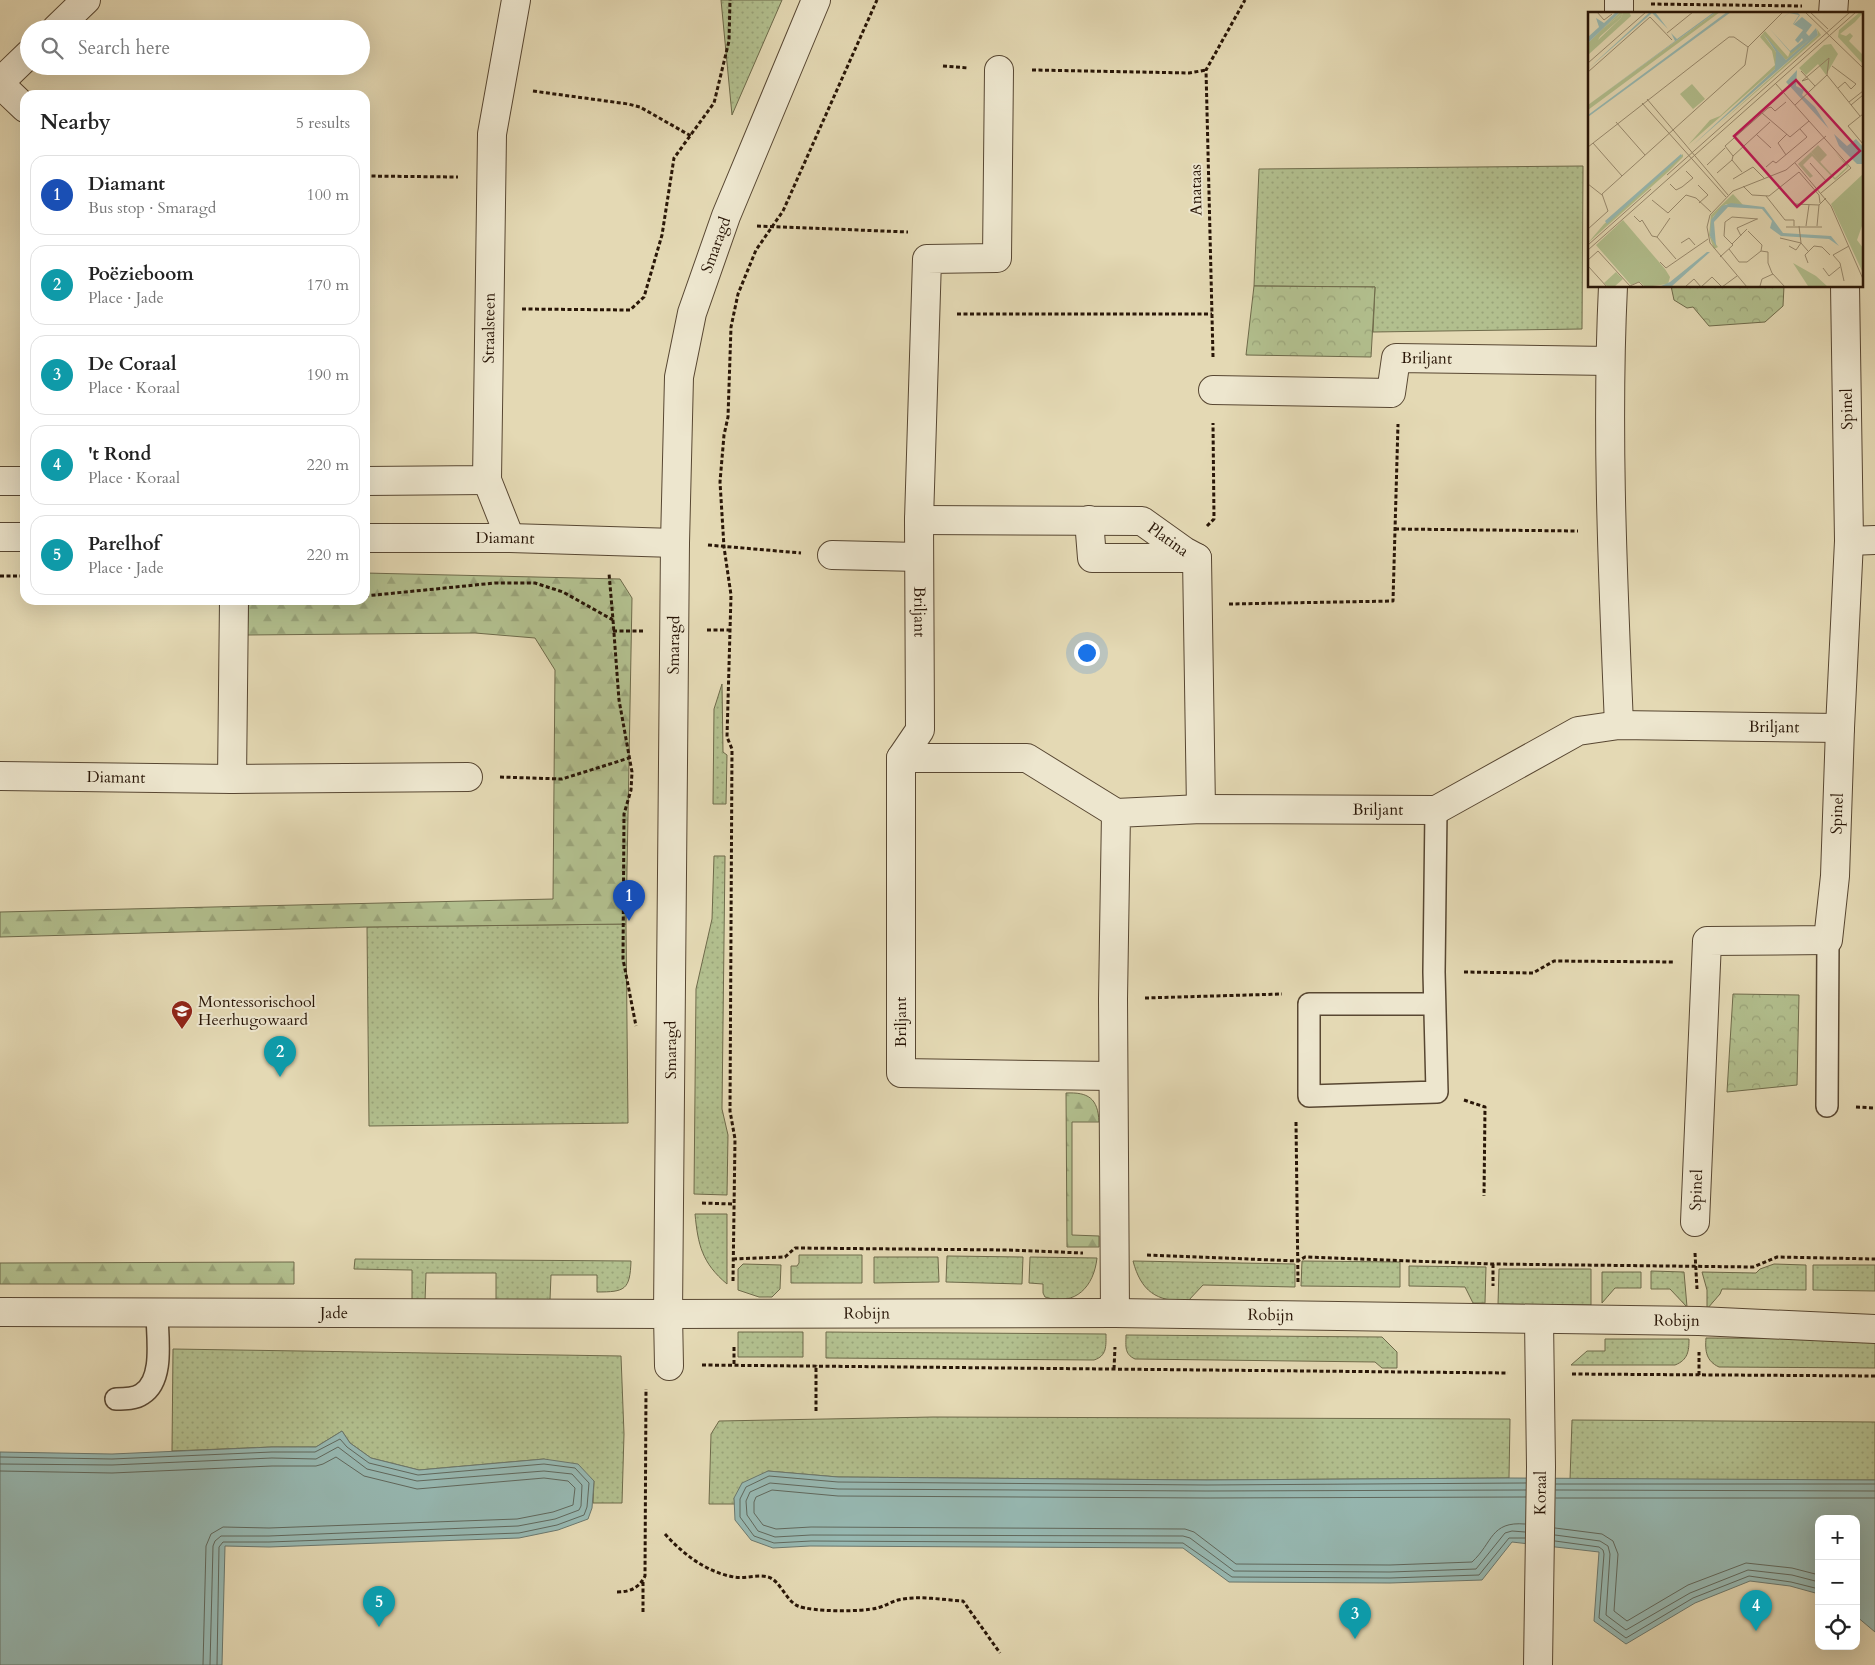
<!DOCTYPE html>
<meta charset="utf-8">
<style>
:root{--surface:#fff;--page:#f6f6f6;--text:#222;--muted:#767676;--line:#e0e0e0;--accent:#8f2418}
body{margin:0;font-family:Cardo,serif;background:var(--page);color:var(--text)}
.controls{position:absolute;right:15px;bottom:15px;display:grid;overflow:hidden;border-radius:10px;box-shadow:0 5px 20px #0002}
.controls button{width:45px;height:45px;display:grid;place-items:center;padding:0;border:0;border-bottom:1px solid var(--line);background:var(--surface);color:var(--text);font:25px sans-serif}
.you{position:absolute;left:1086px;top:652px;width:18px;height:18px;margin:-12px;border:4px solid #fff;border-radius:50%;background:#1a73e8;box-shadow:0 0 0 8px #1a73e833}
.badge{display:grid;place-items:center;width:32px;height:32px;border-radius:50%;background:var(--accent);color:#fff;font-size:16px;font-weight:700}
.pin{position:absolute;translate:-50% -41px;filter:drop-shadow(0 1px 2px #0008)}
.pin::after{content:'';position:absolute;top:26px;width:18px;height:15px;background:inherit;clip-path:polygon(0 0,100% 0,50% 100%)}
.list{margin:0;padding:0;list-style:none}
h2{display:flex;justify-content:space-between;align-items:center;height:65px;margin:0;padding:0 20px;font-size:21px}
h2 small{font-size:16px;font-weight:400;color:var(--muted)}
.list li{display:grid;grid-template-columns:32px 1fr auto;gap:15px;align-items:center;box-sizing:border-box;height:80px;margin:0 10px 10px;padding:0 10px;border:1px solid var(--line);border-radius:15px}
.list b{display:block;font-size:19px;white-space:nowrap}
.list p{margin:0;font-size:16px;white-space:nowrap;color:var(--muted)}
.list em{font-size:16px;font-style:normal;color:var(--muted)}
.icon{flex:none;width:28px;height:28px;fill:none;stroke:currentColor;stroke-width:2;stroke-linecap:round;stroke-linejoin:round}
.map{position:relative;flex:none;width:1875px;height:1665px;overflow:hidden}
.search{position:absolute;background:var(--surface);box-shadow:0 5px 20px #0002;left:20px;top:20px;width:350px;height:55px;display:flex;align-items:center;gap:12px;box-sizing:border-box;padding:0 18px;border-radius:28px;color:var(--muted);font-size:19px}
.panel{position:absolute;background:var(--surface);box-shadow:0 5px 20px #0002;left:20px;top:90px;width:350px;height:515px;border-radius:15px}
.map>svg:first-child{display:block}
.grass{fill:url(#grass-dots);stroke:#6e6a4a}
.forest{fill:url(#forest-firs);stroke:#6e6a4a}
.park{fill:url(#park-crowns);stroke:#6e6a4a}
.water{fill:#97b9b3;stroke:#6b786e}
.lines{fill:none;stroke-linecap:round;stroke-linejoin:round}
.shore{stroke:#60685d;stroke-width:1}
.service-casing{stroke:#584732;stroke-width:24}
.minor-casing{stroke:#584732;stroke-width:30}
.tertiary-casing{stroke:#584732;stroke-width:30}
.path{stroke:#291607;stroke-width:3;stroke-dasharray:4 2.5;stroke-linecap:butt}
.service{stroke:#ede6ce;stroke-width:21}
.minor{stroke:#ede6ce;stroke-width:28}
.tertiary{stroke:#ede6ce;stroke-width:28}
.labels{text-anchor:middle;dominant-baseline:central;stroke-width:4;stroke-linejoin:round;paint-order:stroke}
.street-label{font-size:16px;fill:#291607;stroke:#ede6ce}
.poi-label{font-size:16px;fill:#291607;stroke:#ede6ce;text-anchor:start}
.inset-road{fill:none;stroke:#998b6f;stroke-width:1}
.view{fill:#c2185b;fill-opacity:0.15;stroke:#c2185b;stroke-width:2.5}
.inset-edge{fill:none;stroke:#291607;stroke-width:2.5}
</style>
<div class="map">
<svg width="1875" height="1665" viewBox="0 0 1875 1665">
<defs>
<pattern id="grass-dots" width="8" height="8" patternUnits="userSpaceOnUse" patternTransform="scale(1.25)"><rect width="8" height="8" fill="#b2bf8e"/><path d="M2 2h.1M6 6h.1" fill="none" stroke="#99a379" stroke-width="1.8" stroke-linecap="round"/></pattern>
<pattern id="forest-firs" width="22" height="20" patternUnits="userSpaceOnUse" patternTransform="scale(1.25)"><rect width="22" height="20" fill="#b2bf8e"/><path d="M5 1l3.5 6h-7zM16 11l3.5 6h-7z" fill="#99a379"/></pattern>
<pattern id="park-crowns" width="20" height="18" patternUnits="userSpaceOnUse" patternTransform="scale(1.25)"><rect width="20" height="18" fill="#b2bf8e"/><path d="M2 6a3 3 0 1 1 6 0M12 15a3 3 0 1 1 6 0" fill="none" stroke="#99a379"/></pattern>
</defs>
<rect width="100%" height="100%" fill="#e4d9b4"/>
<filter id="stains"><feTurbulence type="fractalNoise" baseFrequency=".004" numOctaves="4"/><feColorMatrix values="0 0 0 0 .2 0 0 0 0 .09 0 0 0 0 .02 0 0 0 .5 -.17"/></filter>
<radialGradient id="worn" r=".72"><stop offset=".6" stop-color="#630" stop-opacity="0"/><stop offset="1" stop-color="#630" stop-opacity=".3"/></radialGradient>
<path class="grass" d="M721 0H782L732 115Z
M1583 166 1582 329 1373 332 1375 287 1254 286 1259 169Z
M722 684 723 752 727 755 726 804H713L714 709Z
M714 856H725L722 1109 728 1135 727 1195 694 1194 696 989 712 919Z
M626 924 628 1123 369 1126 367 927Z
M695 1214H727V1284C702 1263 698 1245 695 1214Z
M799 1255H862V1283H791V1266H797L799 1263Z
M947 1256 1023 1257 1022 1284 946 1282Z
M874 1257H938L939 1282 874 1283Z
M1030 1257 1097 1258C1094 1286 1076 1307 1045 1297L1043 1293V1284L1029 1283Z
M355 1259 631 1261C630 1290 625 1292 597 1292V1275H551L550 1300H496V1273H426L425 1302H412V1270L354 1269Z
M1133 1261 1295 1264V1287L1203 1285 1188 1301C1156 1302 1141 1291 1133 1261Z
M1302 1261 1400 1262V1287L1301 1286Z
M743 1264 781 1265 780 1289 772 1297H759L738 1290V1269Z
M1774 1264 1806 1265V1290L1722 1289 1720 1294 1707 1309V1290L1702 1272 1756 1273 1760 1269Z
M1813 1265H1875V1291L1813 1290Z
M1409 1266 1486 1267 1485 1303H1473L1465 1287 1409 1286Z
M1499 1269H1591V1305L1498 1304Z
M1651 1271 1684 1272 1687 1307 1670 1289H1651Z
M1602 1272H1641V1288H1615L1602 1303Z
M738 1332H803V1357H738Z
M826 1332 1106 1334C1106 1346 1107 1356 1094 1360L826 1358Z
M1126 1335 1382 1337 1397 1352V1368H1382L1375 1362 1135 1359C1124 1354 1126 1346 1126 1335Z
M1706 1338 1875 1339V1368L1719 1367C1706 1361 1705 1351 1706 1338Z
M1605 1339H1689C1689 1351 1688 1360 1675 1365H1571L1587 1351H1605Z
M173 1349 621 1356 624 1434 622 1503H593L594 1481 544 1459 419 1470 371 1458 350 1443 342 1431 316 1447H272L172 1451Z
M933 1417 1510 1419 1509 1478 1207 1480 838 1477 768 1471 734 1498 735 1504H709L711 1434 719 1421Z
M1572 1420 1875 1422V1480H1570Z"/>
<path class="forest" d="M365 573 620 579 632 598 626 924 367 927 0 937V912L553 899 555 670 535 638 475 633 247 635 249 600H365Z
M1066 1093C1088 1092 1098 1098 1099 1122H1072V1235L1099 1236V1247H1067Z
M294 1262V1284H0V1263Z"/>
<path class="park" d="M1254 286 1375 287 1371 357 1246 355Z
M1671 286H1784L1783 306 1765 322 1709 326 1693 307 1687 308 1674 300Z
M1733 994 1799 995 1797 1085 1727 1092Z"/>
<path class="water" d="M342 1431 350 1443 371 1458 419 1470 544 1459 578 1464 594 1481 592 1508 588 1519 558 1530 519 1538 269 1547 225 1546 222 1665H0V1452L112 1454 272 1447H316Z
M768 1471 838 1477 1207 1480 1509 1478 1875 1480V1632L1856 1616V1519H1819V1594L1790 1586 1750 1581 1695 1603 1626 1644 1594 1621 1599 1552 1512 1542 1482 1580 1390 1583 1229 1582 1183 1548 810 1546 773 1548 751 1540 735 1520 734 1498 742 1483Z"/>
<g class="lines">
<path class="shore" d="M0 1457 112 1459 272 1452H315L340 1439 347 1447 369 1463 418 1475 544 1464 575 1468 589 1483 587 1507 584 1515 557 1525 519 1533 269 1542H223L219 1547 217 1665
M0 1464 112 1465 272 1458 316 1459 338 1447 367 1469 417 1481 544 1471 572 1474 582 1485 581 1506 579 1510 555 1519 518 1526 269 1536H221L215 1541 213 1546 210 1665
M0 1471 112 1473 272 1466H316L323 1464 336 1457 364 1476 417 1489 544 1478 568 1481 575 1488 573 1505 553 1512 517 1519 269 1528 223 1527 211 1534 206 1546 203 1665
M1556 1484H1875
M1556 1490 1875 1491
M1556 1498H1875
M1525 1524C1490 1521 1493 1543 1472 1562L1390 1565 1236 1564 1194 1532 1185 1529 811 1527 776 1529 763 1525 754 1513V1502L756 1497 772 1490 838 1496 1207 1498 1526 1497
M1555 1528 1602 1534 1613 1541 1618 1554 1614 1611 1627 1621 1688 1585 1746 1563 1792 1568 1819 1575
M1525 1532 1512 1531 1505 1533 1476 1569 1390 1572 1234 1571 1190 1538 1183 1536 811 1535 775 1537 758 1531 747 1515 746 1501 750 1492 770 1483 838 1489 1207 1491 1526 1490
M1555 1535 1600 1541 1608 1546 1610 1554 1606 1615 1626 1630 1690 1593 1748 1570 1792 1575 1819 1582
M1525 1538H1509L1479 1575 1390 1578 1232 1577 1183 1543 811 1541 774 1543 754 1536 740 1517V1499L746 1487 769 1476 838 1482 1207 1485 1526 1483
M1555 1541 1599 1547 1603 1550 1604 1554 1599 1618 1626 1638 1693 1598 1749 1576 1791 1582 1819 1589"/>
<g class="service-casing">
<path id="service" d="M1434 1004H1309V1096L1437 1092 1434 972 1436 810
M1827 1106 1828 940
M116 1399C125 1399 135 1399 142 1394 165 1380 157 1336 157 1313"/>
</g>
<g class="minor-casing">
<g id="minor">
<path d="M1619 0V14"/>
<path d="M1833 14 1834 0"/>
<path d="M56 29 86 0"/>
<path id="s1" d="M999 70 997 258 927 259 919 520 920 730 901 758V1073L1113 1076"/>
<path d="M0 82 29 54"/>
<path d="M0 84 25 108"/>
<path d="M1613 286C1606 432 1613 579 1619 725"/>
<path id="s2" d="M1213 390 1391 393 1396 358 1610 361"/>
<path d="M487 480 510 538"/>
<path d="M0 481H25"/>
<path id="s3" d="M365 481 487 480 492 134 516 0"/>
<path id="s4" d="M919 520 1142 521 1184 551 1197 558 1201 809"/>
<path d="M1089 520 1092 558H1197"/>
<path d="M0 537H25"/>
<path id="s5" d="M365 538H510L675 543"/>
<path d="M1849 541 1875 540"/>
<path d="M832 555 919 557"/>
<path d="M901 758H1027L1116 813"/>
<path id="s6" d="M0 776 232 779 468 777"/>
<path d="M232 779 234 600"/>
<path id="s7" d="M1695 1222 1707 941 1828 940 1835 876 1840 728 1849 541 1845 286"/>
<path id="s8" d="M0 1312 668 1314 669 1366"/>
<path id="s9" d="M1115 1313 1113 999 1116 813 1201 809 1436 810 1578 731 1619 725 1840 728"/>
<path id="s10" d="M1538 1665 1541 1467 1539 1320"/>
</g>
</g>
<g class="tertiary-casing">
<g id="tertiary">
<path id="s11" d="M816 0 726 216 692 313 679 377 675 543 668 1314 1115 1313 1699 1321 1875 1329"/>
</g>
</g>
<path class="path" d="M1651 4 1802 6
M943 66 968 68
M1032 70 1189 73 1206 70
M533 91 628 104 640 107 691 136
M365 176 458 177
M757 226 908 232
M522 309 630 310 644 297 662 235 674 158 714 103 729 41 730 0
M957 314H1212
M1213 357 1206 70 1245 0
M1207 526 1214 519 1213 423
M1395 529 1578 531
M708 545 801 553
M0 576H25
M365 596 495 583H535L563 592 613 620 609 573
M1229 604 1393 601 1398 424
M613 620 619 700 632 772 631 790 624 814 623 959 636 1026
M707 630H730
M613 631H643
M500 777 562 779 629 758
M1464 972 1533 973 1554 961 1675 962
M1145 998 1282 994
M1464 1100 1485 1107 1484 1196
M1856 1107 1875 1108
M1296 1122 1298 1283
M702 1203 733 1204
M1695 1253 1697 1289
M1147 1255 1298 1261 1305 1257 1493 1264 1753 1267 1777 1257 1875 1259
M733 1259 785 1257 795 1248 1008 1250 1083 1253
M1493 1264V1286
M733 1281 735 1139 730 1111 732 749 727 737 731 595 724 547 720 482 724 435 728 417 731 327 738 294 756 250 783 211 877 0
M734 1347V1364
M702 1365 1508 1373
M1114 1369 1115 1347
M1572 1374 1875 1376
M1699 1375V1352
M816 1411V1365
M665 1534C683 1554 706 1572 734 1577 745 1579 758 1574 768 1577 780 1580 786 1601 798 1606 813 1612 861 1612 877 1608 885 1606 891 1602 898 1600 918 1595 943 1600 963 1601L1000 1653
M643 1582V1613
M617 1592C630 1592 639 1588 645 1576L646 1389"/>
<use href="#service" class="service"/>
<use href="#minor" class="minor"/>
<use href="#tertiary" class="tertiary"/>
</g>
<defs>
<g id="school-pin" transform="scale(1.125)"><path d="M0 17L-7.5 6A9.5 9.5 0 1 1 7.5 6Z" fill="#8f2418" stroke="#ede6ce"/><path d="M0-5L7-2L0 1L-7-2ZM-4 1L0 2.5L4 1V4Q0 6-4 4Z" fill="#fff"/></g>
</defs>
<g fill-rule="evenodd">
<use href="#school-pin" x="182" y="1011"/>
</g>
<g class="labels">
<g class="street-label">
<text transform="translate(1196 190) rotate(-91)">Anataas</text>
<text transform="translate(716 245) rotate(-70)">Smaragd</text>
<text stroke="none"><textPath href="#s3" startOffset="274">Straalsteen</textPath></text>
<text stroke="none"><textPath href="#s2" startOffset="244">Briljant</textPath></text>
<text transform="translate(1847 409) rotate(-91)">Spinel</text>
<text stroke="none"><textPath href="#s5" startOffset="140">Diamant</textPath></text>
<text stroke="none"><textPath href="#s4" startOffset="255">Platina</textPath></text>
<text stroke="none"><textPath href="#s1" startOffset="611">Briljant</textPath></text>
<text transform="translate(674 645) rotate(-89)">Smaragd</text>
<text stroke="none"><textPath href="#s9" startOffset="1179">Briljant</textPath></text>
<text stroke="none"><textPath href="#s6" startOffset="116">Diamant</textPath></text>
<text stroke="none"><textPath href="#s9" startOffset="762">Briljant</textPath></text>
<text stroke="none"><textPath href="#s7" startOffset="529">Spinel</textPath></text>
<text transform="translate(901 1022) rotate(-90)">Briljant</text>
<text transform="translate(671 1050) rotate(-90)">Smaragd</text>
<text stroke="none"><textPath href="#s7" startOffset="32">Spinel</textPath></text>
<text stroke="none"><textPath href="#s8" startOffset="334">Jade</textPath></text>
<text stroke="none"><textPath href="#s11" startOffset="1538">Robijn</textPath></text>
<text stroke="none"><textPath href="#s11" startOffset="1942">Robijn</textPath></text>
<text stroke="none"><textPath href="#s11" startOffset="2348">Robijn</textPath></text>
<text stroke="none"><textPath href="#s10" startOffset="172">Koraal</textPath></text>
</g>
<g class="poi-label">
<text x="198" y="1002">Montessorischool<tspan x="198" dy="18">Heerhugowaard</tspan></text>
</g>
</g>
<g transform="translate(1588 12)">
<rect width="275" height="275" fill="#e4d9b4"/>
<path d="M32 0H41L43 4 0 43V31ZM35 1 33 6 10 28 17 15ZM128 0H132L0 98V93ZM272 0 275 1 267 10 252 22 258 24 262 21 265 24 261 29 275 43V52L250 25 251 18ZM229 17 233 23 129 114 230 23ZM177 19 200 45 202 40 221 28 198 48 175 22 188 40 189 50 187 57 100 133 122 108 132 104 187 53 184 39 172 25ZM243 32 250 42 238 63 230 52 218 63 211 56 236 33ZM104 72 117 87 105 97 92 82ZM230 133 239 143 232 150 223 140ZM95 142V145L80 160 0 231 16 212ZM145 182 155 193 138 192 125 205 122 224 130 235 126 237 121 223 123 203ZM205 251 228 264 240 275 220 274ZM28 260 35 267 26 275H20L16 271Z" fill="#b2bf8e" fill-rule="evenodd"/>
<path d="M35 1 33 6 8 28 17 15ZM223 140 247 166 259 155 247 140 261 155 247 168 224 144 215 153 225 164 222 166 210 152Z" fill="#b2bf8e"/>
<path d="M275 162V211L269 228 275 236V261L243 192ZM35 208 77 257 82 265 80 272 57 275 52 270 43 273 8 233Z" fill="#b2bf8e"/>
<path d="M28 0H32L0 31V25L11 15 8 6 16 11ZM62 0H67L80 17 64 1 0 57ZM126 0H128L0 93 87 29 83 21 89 27ZM139 0H143L0 105V103ZM202 0H209L212 3 205 13 214 5 224 13 218 21 221 24 228 16 230 23 105 133 187 57 188 40 176 22 198 48 221 28 203 41 181 16 202 39 215 28 214 26 210 31 207 28 215 18 205 12 211 3 201 1 185 13ZM209 58 208 74 216 78 214 83 227 95 241 117 198 70ZM246 122 259 134 268 127 275 135V152H269L251 134ZM93 142 94 144 19 212 17 209ZM143 191 176 195 195 221 243 224 251 234 241 227 193 224 182 216 184 209 174 197 140 195 126 210 128 234 122 224 123 208 134 194ZM119 240H122L83 275H71L82 270Z" fill="#97b9b3"/>
<path class="inset-road" d="M9 0 16 8 24 2M217 0 275 56M222 0 240 17M79 21 105 0M160 35 195 0M0 51 58 0M244 54 268 72 263 77 257 70 250 76M213 59 227 74M0 60 62 5 84 28M239 63 272 104M187 71 263 156 233 181M59 87 140 183M261 90 275 79M54 91 138 185M207 93 239 63 241 46 214 69 220 67M263 93 275 83M174 101 202 125 221 109M275 102 260 114 275 132M28 110 57 143M168 122 183 136M5 131 34 164M0 135 141 25H146L160 35M198 143 190 131 199 122M145 144 137 134 180 96 183 95 187 99 198 90M207 151 243 194 275 267M222 151 239 170M119 153 137 136M178 155 185 149 188 151 219 125 212 117M154 160 144 148 145 144 182 110M129 161 144 148M79 163 262 0M145 167 165 155 176 166M0 172 14 183M82 172 88 178 94 175 105 166 98 159M110 173 120 183 111 191M155 174 164 183 181 184 211 160 231 183 232 191M191 176 206 192 231 193 238 186M178 184 197 208H206V214M64 188 80 201M80 201 98 183 108 186 123 200M46 204 52 210 54 208 64 224 69 225M211 214 213 231 220 239M218 214 221 193M229 214 231 193M198 215H234M0 217 20 199 14 182 157 53 160 35M160 219 174 233 173 239M153 224 149 216 169 207M69 225 88 247M69 225 82 206M192 226 213 231 208 238 201 234M93 231 101 226 107 233M144 232 159 217M0 233 63 177M141 237 151 250H159L173 239M0 238 268 0M173 239 180 240V251L184 261 197 275M132 245 145 233 136 224 137 210 144 205 170 207M0 248 10 239 42 274 51 270 56 275M72 250 78 256 120 227M220 251 217 243 226 234 234 235 242 243M0 254 19 275M235 256 241 264 252 255M256 269 252 251 245 243 261 234M172 274 174 267 185 262M97 275 106 267 113 275M113 275 124 265 134 275M134 275 149 264M159 275 122 231 119 215 122 203 145 179 198 158 238 124"/>
<path class="view" d="M208 68 272 139 209 195 146 124Z"/>
<rect width="275" height="275" class="inset-edge"/>
</g>
<rect width="100%" height="100%" filter="url(#stains)"/>
<rect width="100%" height="100%" fill="url(#worn)"/>
</svg>
<div class="controls">
<button>+</button>
<button>−</button>
<button><svg class="icon" aria-label="locate" viewBox="0 0 24 24"><circle cx="12" cy="12" r="6"/><path d="M12 2v4M12 18v4M2 12h4M18 12h4"/></svg></button>
</div>
<div class="you"></div>
<div class="pin badge" style="left:629px;top:921px;background:#1a4fb4">1</div>
<div class="pin badge" style="left:280px;top:1077px;background:#0f9aa8">2</div>
<div class="pin badge" style="left:1355px;top:1639px;background:#0f9aa8">3</div>
<div class="pin badge" style="left:1756px;top:1631px;background:#0f9aa8">4</div>
<div class="pin badge" style="left:379px;top:1627px;background:#0f9aa8">5</div>
<div class="search"><svg class="icon" aria-label="search" viewBox="0 0 24 24"><circle cx="10" cy="10" r="6"/><path d="M15 15l6 6"/></svg>Search here</div>
<section class="panel">
<h2>Nearby<small>5 results</small></h2>
<ul class="list">
<li><span class="badge" style="background:#1a4fb4">1</span><div><b>Diamant</b><p>Bus stop · Smaragd</p></div><em>100 m</em></li>
<li><span class="badge" style="background:#0f9aa8">2</span><div><b>Poëzieboom</b><p>Place · Jade</p></div><em>170 m</em></li>
<li><span class="badge" style="background:#0f9aa8">3</span><div><b>De Coraal</b><p>Place · Koraal</p></div><em>190 m</em></li>
<li><span class="badge" style="background:#0f9aa8">4</span><div><b>'t Rond</b><p>Place · Koraal</p></div><em>220 m</em></li>
<li><span class="badge" style="background:#0f9aa8">5</span><div><b>Parelhof</b><p>Place · Jade</p></div><em>220 m</em></li>
</ul>
</section>
</div>
